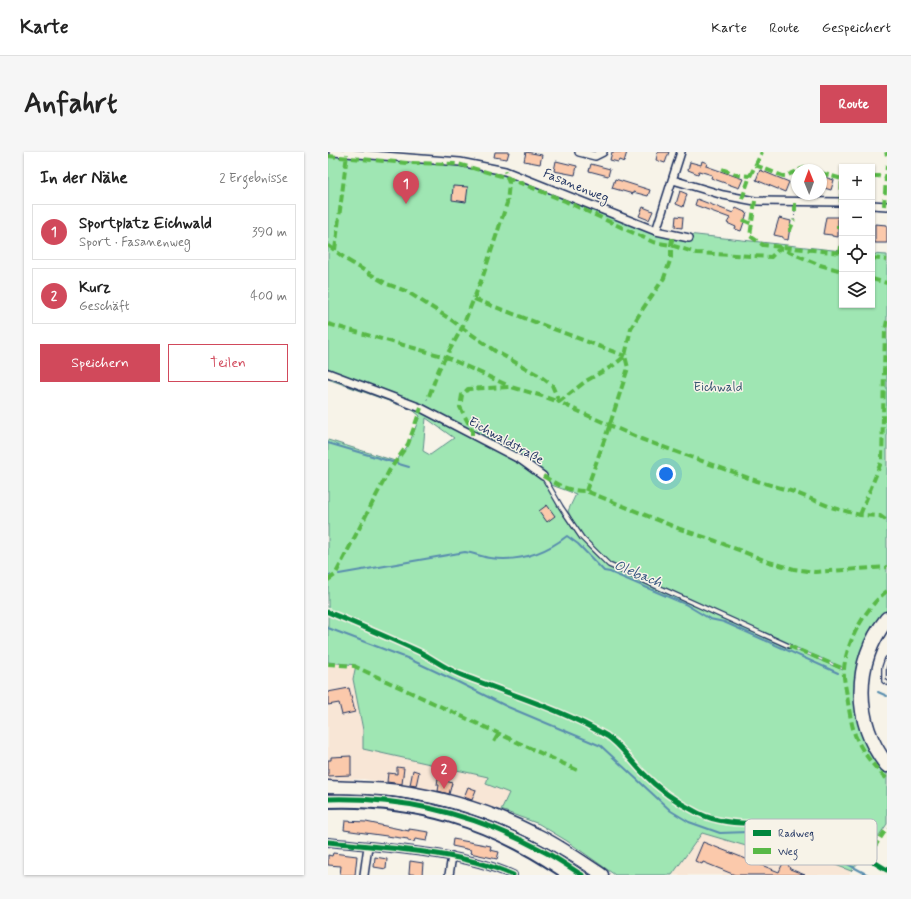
<!DOCTYPE html>
<html lang="de">
<meta charset="utf-8">
<style>
:root{--surface:#fff;--page:#f6f6f6;--text:#222;--muted:#767676;--line:#e0e0e0;--accent:#d1495b}
body{margin:0;font-family:Mynerve,sans-serif;background:var(--page);color:var(--text)}
.controls{position:absolute;right:12px;top:12px;display:grid;overflow:hidden;border-radius:0px;box-shadow:0 1px 3px #0004}
.controls button{width:36px;height:36px;display:grid;place-items:center;padding:0;border:0;border-bottom:1px solid var(--line);background:var(--surface);color:var(--text);font:20px sans-serif}
.compass{position:absolute;left:463px;top:12px;width:36px;height:36px;border-radius:50%;background:var(--surface);box-shadow:0 1px 3px #0004;rotate:359deg}
.you{position:absolute;left:338px;top:322px;width:14px;height:14px;margin:-10px;border:3px solid #fff;border-radius:50%;background:#1a73e8;box-shadow:0 0 0 6px #1a73e833}
.badge{display:grid;place-items:center;width:26px;height:26px;border-radius:50%;background:var(--accent);color:#fff;font-size:13px;font-weight:700}
.pin{position:absolute;translate:-50% -33px;filter:drop-shadow(0 1px 2px #0008)}
.pin::after{content:'';position:absolute;top:21px;width:14px;height:12px;background:inherit;clip-path:polygon(0 0,100% 0,50% 100%)}
.list{margin:0;padding:0;list-style:none}
h2{display:flex;justify-content:space-between;align-items:center;height:52px;margin:0;padding:0 16px;font-size:17px}
h2 small{font-size:13px;font-weight:400;color:var(--muted)}
.list li{display:grid;grid-template-columns:26px 1fr auto;gap:12px;align-items:center;box-sizing:border-box;height:56px;margin:0 8px 8px;padding:0 8px;border:1px solid var(--line);border-radius:0px}
.list b{display:block;font-size:15px;white-space:nowrap}
.list p{margin:0;font-size:13px;white-space:nowrap;color:var(--muted)}
.list em{font-size:13px;font-style:normal;color:var(--muted)}
.actions{display:flex;gap:8px;padding:12px 16px}
.actions a{flex:1;padding:9px 0;border:1px solid var(--accent);border-radius:0px;text-align:center;font-size:14px;color:var(--accent)}
.actions .main{background:var(--accent);color:#fff}
.icon{flex:none;width:22px;height:22px;fill:none;stroke:currentColor;stroke-width:2;stroke-linecap:round;stroke-linejoin:round}
.map{position:relative;flex:none;width:559px;height:723px;overflow:hidden;border-radius:0px}
header{display:flex;align-items:center;gap:24px;box-sizing:border-box;height:56px;padding:0 20px;background:var(--surface);border-bottom:1px solid var(--line)}
header strong{font-size:19px}
nav{display:flex;gap:22px;margin-inline-start:auto;font-size:14px}
.intro{display:flex;align-items:center;justify-content:space-between;box-sizing:border-box;height:96px;padding:0 24px}
h1{margin:0;font-size:28px}
.button{padding:10px 18px;border-radius:0px;background:var(--accent);color:#fff;font-size:14px;font-weight:700}
main{display:flex;gap:24px;padding:0 24px}
aside{flex:1;background:var(--surface);border-radius:0px;box-shadow:0 1px 3px #0004}
.map>svg:first-child{display:block}
.built{fill:#f8e6d6}
.green{fill:#9fe6b3;stroke:#5d8a88;fill-rule:evenodd}
.lines{fill:none;stroke-linecap:round;stroke-linejoin:round}
.stream{stroke:#598dae;stroke-width:2}
.building{fill:#fbc9ab;stroke:#1b2f5e}
.service-casing{stroke:#1b2f5e;stroke-width:6}
.minor-casing{stroke:#1b2f5e;stroke-width:10}
.primary-casing{stroke:#1b2f5e;stroke-width:15}
.motorway-casing{stroke:#1b2f5e;stroke-width:17}
.path{stroke:#1b2f5e;stroke-width:1;stroke-dasharray:1 3;stroke-linecap:butt}
.service{stroke:#f7f3e8;stroke-width:3.5}
.minor{stroke:#f7f3e8;stroke-width:7}
.primary{stroke:#f7f3e8;stroke-width:12}
.motorway{stroke:#f7f3e8;stroke-width:14}
.tram{stroke:#1b2f5e;stroke-width:1}
.rail{stroke:#1b2f5e;stroke-width:2}
.quiet{stroke:#58b947;stroke-width:4;stroke-dasharray:8 4;stroke-linecap:butt}
.cycleway-casing{stroke:#f7f3e8;stroke-width:8}
.cycleway{stroke:#00873e;stroke-width:5}
.labels{text-anchor:middle;dominant-baseline:central;stroke-width:3;stroke-linejoin:round;paint-order:stroke}
.street-label{font-size:13px;fill:#1b2f5e;stroke:#f7f3e8}
.park-label{font-size:13px;fill:#35546f;stroke:#f7f3e8}
.water-label{font-size:14px;font-style:italic;fill:#355680;stroke:#f7f3e8}
.key{fill:#f7f3e8;stroke:#b5b8bf;stroke-width:1}
.key-label{font-size:11px;fill:#1b2f5e}
</style>
<header>
<strong>Karte</strong>
<nav><a>Karte</a><a>Route</a><a>Gespeichert</a></nav>
</header>
<div class="intro"><h1>Anfahrt</h1><a class="button">Route</a></div>
<main>
<aside>
<h2>In der Nähe<small>2 Ergebnisse</small></h2>
<ul class="list">
<li><span class="badge">1</span><div><b>Sportplatz Eichwald</b><p>Sport · Fasanenweg</p></div><em>390 m</em></li>
<li><span class="badge">2</span><div><b>Kurz</b><p>Geschäft</p></div><em>400 m</em></li>
</ul>
<div class="actions"><a class="main">Speichern</a><a>Teilen</a></div>
</aside>
<div class="map">
<svg width="559" height="723" viewBox="0 0 559 723">
<rect width="100%" height="100%" fill="#f7f3e8"/>
<filter id="ink" filterUnits="userSpaceOnUse"><feTurbulence type="fractalNoise" baseFrequency=".025" numOctaves="2"/><feDisplacementMap in="SourceGraphic" scale="8" xChannelSelector="R" yChannelSelector="G"/><feConvolveMatrix kernelMatrix="1 2 1 2 8 2 1 2 1" color-interpolation-filters="sRGB"/></filter>
<g filter="url(#ink)">
<path class="built" d="M0 510 28 513 25 527 35 578V597L160 625 158 632 181 641 173 658 133 646 90 636 35 627 0 628Z
M374 681 418 694 464 696 523 719 521 723H344Z"/>
<path class="green" d="M0 0H26L177 17 332 79 514 99V153H544V102L559 103V464L530 535 559 616V672L538 702 523 719 464 696 418 694 374 681 344 723H287L239 689 211 672 173 658 181 641 158 632 160 625 35 597V578L25 527 28 513 0 510V288L67 309 65 312H66L81 292 92 264 86 259 77 255 0 227ZM98 266 126 286 102 303 95 299ZM218 331 248 342 240 359C249 380 265 397 283 412L450 488 514 515 515 518 428 481 362 450 280 414C265 402 251 387 240 370 231 358 226 344 218 331Z"/>
<g class="lines">
<path class="stream" d="M0 291 81 315
M11 422 137 400C146 401 154 405 162 406 191 410 216 402 239 384L250 392 276 419 282 420 357 452 382 467 396 470 510 521
M0 423H2
M0 476 79 506 128 529 180 555 273 594 343 659 361 670 392 681 445 679 475 688 540 723
M550 540 559 544"/>
</g>
<path class="building" d="M167 0H181L179 7 166 5Z
M198 0 214 3 212 12 196 9Z
M284 0H299L296 10 291 8 290 10 282 8Z
M330 0H341L337 11 328 8Z
M228 9 249 14 247 23 226 19Z
M374 9 379 11 378 14 415 27 411 36 383 26 384 23 371 19 370 22 360 18 362 10 373 13Z
M263 12 282 17 280 24 261 19Z
M432 18 461 30 457 40 428 28Z
M493 24 506 28 503 38 493 35Z
M287 27 322 38 320 44 305 40V42L284 36Z
M125 34 140 35 138 50 124 48Z
M352 39 359 42 355 55 348 52Z
M369 47 405 61 408 56 419 61 413 79 407 77 408 75 399 71 402 66 367 53Z
M315 55 325 59 321 68 311 64Z
M348 64 355 65 354 76 347 75Z
M498 65H510V85L504 84V83L495 82Z
M451 66 463 69 460 88 455 87V85L446 83Z
M547 72 559 73V91H547Z
M219 353 227 364 219 370 211 359Z
M21 536 27 560 14 563 11 551 0 553V540Z
M23 604V623L0 624V608H3V605Z
M69 615 76 616 74 632 59 630 60 621 69 622Z
M85 618 91 620 88 634 82 633Z
M110 626 124 631 121 642 110 639 111 633H109Z
M140 635 148 638 144 648 136 645Z
M17 669 38 670 81 679V677L101 680 99 689 87 687 86 690 80 689V687L16 678Z
M125 687 163 694 162 698 171 700 169 707 142 701 143 698 124 694Z
M375 690 451 720 454 713 457 711 460 712 462 717 477 723H407L375 710 374 712 367 709Z
M5 701 29 704 27 723H12L13 714 0 713V703L4 704Z
M47 705 59 707 58 717 46 715Z
M82 709 95 711 94 723 81 722Z"/>
<g class="lines">
<g class="service-casing">
<path id="service" d="M215 324 233 355 254 386 281 413 461 494
M559 507 556 516V529L559 531"/>
</g>
<g class="minor-casing">
<path id="minor" d="M5 0 132 10 177 19 328 79 361 86
M251 0 267 4 275 0
M345 28 395 43 427 49 514 50
M544 53 559 54
M328 79 353 0
M0 221 93 256 193 308 215 324
M0 690C59 696 131 699 185 723
M36 723 40 694
M121 723 124 704"/>
</g>
<g class="primary-casing">
<path id="primary" d="M0 635C23 636 47 636 70 639 118 646 166 661 209 683 232 694 252 709 274 723"/>
</g>
<g class="motorway-casing">
<path id="motorway" d="M559 467C525 510 525 570 559 613"/>
</g>
<path class="path" d="M466 68 467 59
M97 251 101 244"/>
<use href="#service" class="service"/>
<use href="#minor" class="minor"/>
<use href="#primary" class="primary"/>
<use href="#motorway" class="motorway"/>
<path class="tram" d="M0 642C100 639 182 668 264 723"/>
<path class="rail" d="M0 656C86 653 159 675 230 723"/>
<path class="quiet" d="M558 0 559 3
M0 4 79 11 130 12 180 26 237 49 325 90 343 93 368 101 443 105 452 96 492 113 514 119
M427 13 455 24H458L469 19
M394 17 410 23 422 24
M471 18 477 16 483 18
M493 21 514 27
M544 24H550L559 26
M414 47 422 24 434 0
M427 49 422 84 435 93 514 101
M513 50 514 27
M556 54 559 13
M467 59V49
M415 68 424 72
M508 75H514
M460 78H462L466 68
M0 93 19 108 59 132 78 139 122 167 167 199 212 224 224 233 231 250 250 259 313 287 429 329 466 340 503 355 532 363 552 364 559 369
M7 98 19 2
M512 101 514 90
M544 106 559 108
M544 127 559 131
M146 147 297 204
M0 172 118 205 181 234
M101 244 111 217 134 176 155 124 179 51 181 31 177 19
M144 283V278L132 255 134 243 140 237 158 236 183 235 211 243 231 250 258 229 286 213 297 204
M215 324C230 333 239 339 258 339L352 377 388 389 441 410 466 417 487 420 559 415
M258 339 282 272 300 216 297 204 303 176 314 158 336 126 343 106V93L345 83
M532 363 554 308 557 178 559 169
M0 428 7 423 61 319 80 292 93 256
M559 439C538 455 518 490 516 517 515 526 518 536 519 544 521 557 523 571 527 583 534 600 546 615 559 627
M461 494 516 517
M0 512 26 514 249 618
M166 590 171 581
M539 706 559 676"/>
<g class="cycleway-casing">
<path id="cycleway" d="M0 460C31 473 62 486 92 500 105 507 117 516 131 522 180 542 234 557 279 584 293 593 302 608 314 620 329 636 350 651 370 661 399 676 434 669 466 674 500 679 530 701 559 718
M0 647C75 645 149 663 215 699 229 706 241 715 254 723
M0 690C59 696 131 699 185 723"/>
</g>
<use href="#cycleway" class="cycleway"/>
</g>
</g>
<g class="labels">
<g class="street-label">
<text transform="translate(248 34) rotate(22)">Fasanenweg</text>
<text transform="translate(178 289) rotate(29)">Eichwaldstraße</text>
</g>
<g class="park-label">
<text x="390" y="235">Eichwald</text>
</g>
<g class="water-label">
<text transform="translate(310 422) rotate(22)">Olebach</text>
</g>
</g>
<rect x="417" y="667" width="132" height="46" rx="6" class="key"/>
<rect x="425" y="678" width="18" height="6" fill="#00873e"/>
<rect x="425" y="696" width="18" height="6" fill="#58b947"/>
<g class="key-label">
<text x="450" y="685">Radweg</text>
<text x="450" y="703">Weg</text>
</g>
</svg>
<div class="controls">
<button>+</button>
<button>−</button>
<button><svg class="icon" aria-label="locate" viewBox="0 0 24 24"><circle cx="12" cy="12" r="6"/><path d="M12 2v4M12 18v4M2 12h4M18 12h4"/></svg></button>
<button><svg class="icon" aria-label="layers" viewBox="0 0 24 24"><path d="M12 4l9 5-9 5-9-5zM3 14l9 5 9-5"/></svg></button>
</div>
<svg class="compass" viewBox="-18 -18 36 36"><path d="M0-13l5 13h-10z" fill="#e53935"/><path d="M0 13l5-13h-10z" fill="#767676"/></svg>
<div class="you"></div>
<div class="pin badge" style="left:78px;top:52px">1</div>
<div class="pin badge" style="left:116px;top:637px">2</div>
</div>
</main>
